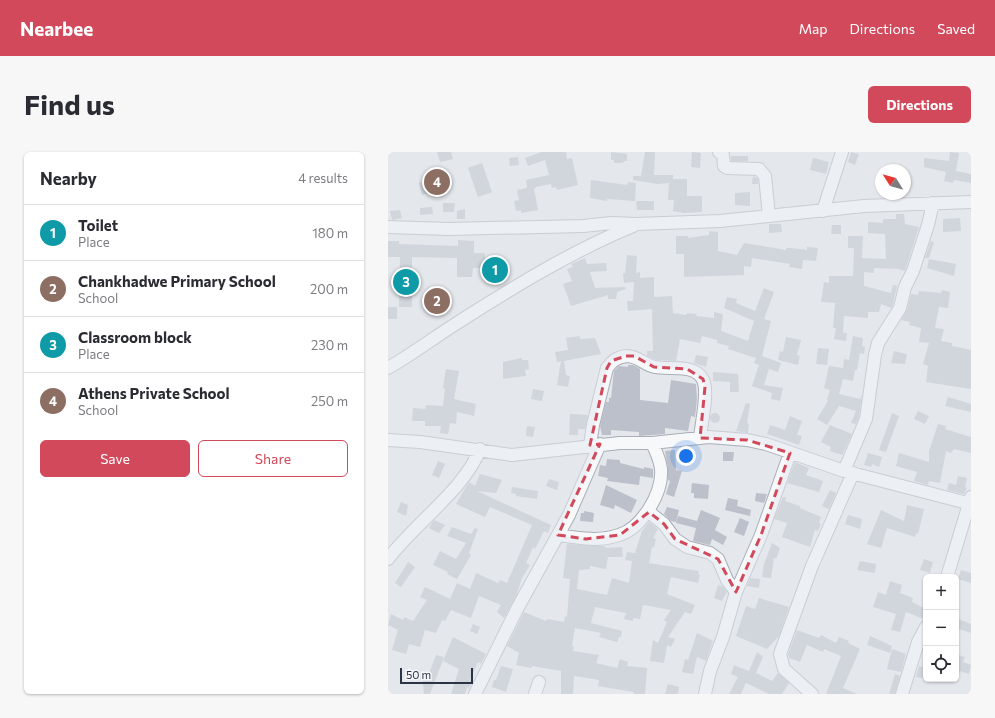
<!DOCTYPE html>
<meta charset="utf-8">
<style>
:root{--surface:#fff;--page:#f7f7f7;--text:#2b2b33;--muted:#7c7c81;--line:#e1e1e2;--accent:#d1495b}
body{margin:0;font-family:Commissioner,sans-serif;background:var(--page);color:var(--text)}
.controls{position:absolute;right:12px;bottom:12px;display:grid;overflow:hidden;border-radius:6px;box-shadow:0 1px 3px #0004}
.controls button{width:36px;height:36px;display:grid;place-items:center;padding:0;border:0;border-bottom:1px solid var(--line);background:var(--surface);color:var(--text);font:20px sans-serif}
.compass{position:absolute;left:487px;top:12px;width:36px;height:36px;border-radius:50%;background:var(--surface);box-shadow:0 1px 3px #0004;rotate:307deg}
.scale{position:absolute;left:12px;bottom:10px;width:73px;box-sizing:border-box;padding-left:4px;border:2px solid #2b3445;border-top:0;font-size:11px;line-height:14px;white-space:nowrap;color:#2b3445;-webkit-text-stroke:3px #f4f6f9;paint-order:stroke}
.you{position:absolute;left:298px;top:304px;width:14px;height:14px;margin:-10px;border:3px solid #fff;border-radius:50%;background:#1a73e8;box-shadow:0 0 0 6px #1a73e833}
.badge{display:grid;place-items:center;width:26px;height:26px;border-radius:50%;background:var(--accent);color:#fff;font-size:13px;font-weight:700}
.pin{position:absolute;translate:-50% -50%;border:2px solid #fff;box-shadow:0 1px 4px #0006}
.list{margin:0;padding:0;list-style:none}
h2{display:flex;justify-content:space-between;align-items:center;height:52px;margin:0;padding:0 16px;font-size:17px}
h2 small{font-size:13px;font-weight:400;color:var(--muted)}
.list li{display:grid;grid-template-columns:26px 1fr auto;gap:12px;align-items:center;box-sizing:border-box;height:56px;padding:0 16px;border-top:1px solid var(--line)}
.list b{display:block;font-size:15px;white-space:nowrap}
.list p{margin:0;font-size:13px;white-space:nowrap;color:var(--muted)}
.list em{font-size:13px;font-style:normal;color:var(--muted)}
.actions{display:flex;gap:8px;padding:12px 16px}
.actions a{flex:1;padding:9px 0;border:1px solid var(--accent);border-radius:6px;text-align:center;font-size:14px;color:var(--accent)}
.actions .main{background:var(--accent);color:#fff}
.icon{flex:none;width:22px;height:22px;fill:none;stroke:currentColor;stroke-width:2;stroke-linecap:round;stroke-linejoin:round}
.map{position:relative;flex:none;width:583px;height:542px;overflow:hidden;border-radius:6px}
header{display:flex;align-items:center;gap:24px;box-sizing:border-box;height:56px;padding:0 20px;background:var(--accent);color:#fff}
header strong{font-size:19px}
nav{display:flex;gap:22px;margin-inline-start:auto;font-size:14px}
.intro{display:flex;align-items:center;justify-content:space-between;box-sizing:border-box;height:96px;padding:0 24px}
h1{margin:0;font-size:28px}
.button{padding:10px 18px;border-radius:6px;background:var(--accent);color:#fff;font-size:14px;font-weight:700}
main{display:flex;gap:24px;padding:0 24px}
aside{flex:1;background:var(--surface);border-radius:6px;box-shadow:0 1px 3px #0004}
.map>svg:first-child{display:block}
.building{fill:#bbc0ca}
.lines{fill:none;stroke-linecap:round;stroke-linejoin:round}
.minor-casing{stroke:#a9aeb7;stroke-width:14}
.minor{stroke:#f7f8fa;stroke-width:12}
.marked{fill:none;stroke:#d1495b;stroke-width:3;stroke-dasharray:8 5;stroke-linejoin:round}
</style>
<header>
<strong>Nearbee</strong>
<nav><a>Map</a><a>Directions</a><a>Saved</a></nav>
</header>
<div class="intro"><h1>Find us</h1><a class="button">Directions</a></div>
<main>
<aside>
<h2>Nearby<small>4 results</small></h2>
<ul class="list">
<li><span class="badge" style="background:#0f9aa8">1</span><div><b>Toilet</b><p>Place</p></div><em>180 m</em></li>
<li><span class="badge" style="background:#8d6e63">2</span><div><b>Chankhadwe Primary School</b><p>School</p></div><em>200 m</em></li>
<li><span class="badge" style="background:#0f9aa8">3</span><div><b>Classroom block</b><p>Place</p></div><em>230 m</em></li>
<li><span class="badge" style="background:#8d6e63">4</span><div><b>Athens Private School</b><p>School</p></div><em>250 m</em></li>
</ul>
<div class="actions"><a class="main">Save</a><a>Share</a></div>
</aside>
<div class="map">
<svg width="583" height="542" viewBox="0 0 583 542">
<rect width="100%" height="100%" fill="#e4e7ec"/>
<path class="building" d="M49 0H63L65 7 52 10Z
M153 0H178L179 7 184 6 190 33 169 38 168 35 164 36 163 32 148 35 146 37 150 58 133 61V58L128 59 126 49 131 48 129 38 139 36 138 28 161 23 157 8 140 14 137 6Z
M223 0 239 2V9H236L235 11H226V8H223Z
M257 0H267L266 23H285V27H299V44H314V60L296 61 285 59 286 48H280L281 31 269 32 245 28V24H253Z
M304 0 313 1 312 16 303 15Z
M463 0 471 2 467 13 460 10Z
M562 0 571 1 568 19 583 22V31L566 28 565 31 556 29 558 20 536 15V6L561 9Z
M343 4H360V9H343Z
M130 5 131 13 122 14 121 6Z
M425 6 441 10 438 22 422 18Z
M94 11 104 40 90 45 80 16Z
M365 24 370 27V32H364Z
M53 25 56 37 34 43 31 31Z
M203 28 239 33 240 30 248 31 247 49 219 47V49L202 46Z
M362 40V54L347 53V41Z
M248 49H266V58H249Z
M55 51H67L66 60H55Z
M44 55 45 62 32 63V56Z
M77 57V67H69V59Z
M12 58 14 66 4 68 2 59Z
M508 62H516L517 72 531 75 517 119 512 118V117L486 116V121L476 120V134L503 141 505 133 509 134 505 153 503 156 493 152 491 160H480V166L456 164 455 181H459L458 189 446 187 448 176H445L447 151 433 150 436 130 441 131V124H465L466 96H460V84H475L474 106 498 107 497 82 480 81V70L495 71V67H508Z
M572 66 573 79 555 80V67Z
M381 72H393L394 80 381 81Z
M444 73H453V82H443Z
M321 79 330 80V99L349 103 356 91 398 98V96H404L419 98V95L430 96 428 109 415 108 414 117 401 115 402 112 364 106 363 115 356 114V123L296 125V102H288V84H300V86L321 83Z
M70 88 86 89V101H97V116H85L84 125H69V106L24 105V155H11L12 105H0V89H11V92L70 94Z
M543 89 546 90 541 106H537Z
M239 103 249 104 248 121 252 120V126L266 125V145L284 144 285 161 298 163 299 161 309 162 308 164 326 166V160L335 162 333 179 360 189 366 169 336 156 339 145 349 147 348 151 367 159 376 136 386 140 376 167 383 169 374 204 393 211 390 220 381 217 376 233 395 236 392 249 383 247 384 241 364 234 371 213 366 211 368 206 340 197 341 194 329 191V188L314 184 312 191 292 187 288 209 268 208 259 204V199H265L264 157 240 159 239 149H245L246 130 236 131 235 121H237Z
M197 106 199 112 218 111 219 119 202 120 207 136 237 135 238 137 229 140 228 147H220V143L183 154 175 132 184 129 179 117 185 115 183 112Z
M541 107 568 112 566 124 539 116Z
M554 138 562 140 560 156 551 155 547 176 556 177 553 189 564 191V194L583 198V237L538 230 540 214 535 212 541 191 531 190 533 176 521 173 522 170 513 168 519 158 523 142 530 143 531 139 553 141Z
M0 155H9V167H0Z
M192 184V187L207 186 213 202 176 209 178 223 182 224 180 235 169 233 173 209 169 210 167 200 180 198 178 186Z
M465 184 475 186 474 194 477 195 476 202 472 201 469 218H467L465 229 455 227 451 242 472 247 474 243 471 265 468 272 463 271 468 259 451 254 439 273 429 267 440 249 439 248 442 238 436 236 441 214 455 216 456 207 461 208Z
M398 185 413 188 409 203 412 204 410 213 390 208 392 199 395 200Z
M430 196 441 197 439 213 428 212Z
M506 199 519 202 517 212 503 211Z
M308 203 320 205 318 215 306 211Z
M134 206V208H140L141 217 137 218 138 224 115 227V210Z
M240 213H245L252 217V248L280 251 283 228 308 232 309 247 307 265 303 264 300 279 277 276V282L251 284V280L223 278V283H214L212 274 218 250H221V246H223L226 219 231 214 240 215Z
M58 217 71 219 66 247 88 252 86 264 69 260 68 272 62 271 60 282 52 281 53 274H37V269H24L25 256 37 257 38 253 55 254 57 237 55 236Z
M325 220 350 222 351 240H342V230L325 229Z
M145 237 156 239 154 249 143 247Z
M560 245 583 252V260L557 254Z
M358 251 362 252 359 271 361 272 360 281 348 279Z
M530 259 541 264 537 272 526 267Z
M322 266a5 5 0 1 1 10 0a5 5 0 1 1-10 0Z
M504 261 511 264 498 300 491 298Z
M182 262 200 263 197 277H190V283H181Z
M402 264 414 269 409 283 414 284 411 293 379 282 382 273 397 278Z
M550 272 558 274 557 277 583 285V301L566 297 563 301 558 299 552 331 541 329 540 333 526 329 529 320 508 314 511 301 541 310V299Z
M442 273 464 282 454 303 442 299 443 295 433 290Z
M139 274 147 275 145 285 138 284Z
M287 298 288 318 294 319 286 345 278 342 282 329 280 328V316L277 299Z
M335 300H346L345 309H335Z
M480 301 494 305 491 315 484 312 483 315 476 313Z
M219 307 232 308V311L256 317V315L265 317V326L252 324 251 333 219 329 220 326 210 324 212 313 218 314Z
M50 309 57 312 51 326 44 323Z
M407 310 421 316 418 323 435 329 431 340 399 331Z
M92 322 114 328 108 341 89 339 163 373 160 381 156 379 147 397 145 395 138 411 142 413 134 426 128 444 116 466 109 460 113 453 91 444 83 466 63 458 57 469 54 468 48 481 37 478 32 495 21 492 18 502 4 498 10 478 0 473 3 462 15 468 16 465 25 469 39 448 32 445 37 435 62 447 69 431 82 437 88 421 110 431 112 428 119 431 144 373 102 355 97 365 68 352 81 330 87 334Z
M570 324 579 326 577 335 579 336 576 342 559 338 561 331 568 333Z
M161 327 171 330 169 338 158 334Z
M304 331 321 333 320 347 306 346V341H303Z
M218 333 249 348 243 361 227 353 226 357 212 353Z
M124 335 150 339 149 347 128 344V342L123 341Z
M442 338 448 341 441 357 434 354Z
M368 341 379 342 376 351 367 349Z
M395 345H398L397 349 412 354V356L433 365 431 371 433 372 430 379 427 378 422 395 394 385 399 371 386 367Z
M340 346 350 348 349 354 363 358 362 364 337 358Z
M13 350 20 353 18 364 9 360Z
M519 353 536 357 530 382 528 381 527 385 499 376 493 396 479 392 493 358 516 369Z
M279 355 291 358 288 370 283 369 276 362Z
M313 358 332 366 327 378 339 385 335 393 324 387 322 393 305 389 308 376 288 371 290 364 309 369Z
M196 359 206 361 205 370 192 369 193 361H196Z
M460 363 474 367 472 377 457 372Z
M352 366 361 370 356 384 346 380Z
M46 368 57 373 51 381 41 376Z
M261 370 270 377 265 386 268 387 266 396 264 395 261 411 311 419 310 422 312 423 310 431 283 425 279 442 307 453 303 462 297 460 280 485 287 487 283 495 279 493 276 511 262 509 265 488 270 491 279 470 276 468 283 458 255 453 252 467 245 466V469L236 467 238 461 207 455 203 471 234 479 233 485H231L229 490 211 485 213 481 187 476 184 494 186 495 185 499 211 503 208 511 229 516 232 507 240 510 239 514 259 516 257 542H246V540L210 534 211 528 186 524 185 542H173V519L144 514 143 516 128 513 131 501 119 494 136 460 158 469 159 467 176 470 177 464 179 465 182 427 175 426 179 392 216 394 219 396 234 395 235 405H220L218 417 202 414V417L191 418 189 437 219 443 224 426 241 431 244 409 237 408 239 400 247 401 254 379Z
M64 375 83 382 87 376 90 377 81 401 83 403 69 427 59 422 60 420 45 413 52 399 68 407 78 391 59 384Z
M384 391 392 396 388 407 386 406 383 426 374 425 376 412Z
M536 407 545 410 542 421 532 418Z
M472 409 488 412 487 421 469 418Z
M20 410 27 415 13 435 7 431Z
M573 418 583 421V431L570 427Z
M362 426 372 427 371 436 359 434Z
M502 429 514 433 512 441 525 446 524 450 538 457V468L518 460 512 480 503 478 508 462 485 455 490 440 498 443Z
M330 433 334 434 339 440 334 449 326 446Z
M371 446 401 455 391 484 379 497 348 484 358 454 367 457Z
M568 466 583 472V481L568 476Z
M85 472 92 475 89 482 82 479Z
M409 478 431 486 433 483 448 491 451 485 461 489 460 491 472 497 455 536 469 542H438L453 504 436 497 435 500 419 493 412 510 401 506 400 502Z
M309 481 325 489 318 509 309 505 305 522 294 520 297 507 300 508Z
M482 484 504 494 502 501 479 493Z
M65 485 98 502 93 512 90 510 82 528 85 529 81 536 79 535 77 542H63L71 517 55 509Z
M504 497 518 502 513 520 499 517Z
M369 500 375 505 368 521 384 529 390 521 401 531 394 542H381L358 531 353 542H341L350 525 343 522 346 513 361 519Z
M568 502 577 505 575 510 583 513 581 522 572 519 569 527Z
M48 503 56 505 42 542H36L34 524H40Z
M113 514 125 517 118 540 104 535 106 528H108Z
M531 514 538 516V527L528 525Z
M507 522 512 524 507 542H501Z
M280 532 291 535 290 542H277Z"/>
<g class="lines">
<g class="minor-casing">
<path id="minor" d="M331 0 335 3 336 14 339 16 371 17 377 24 381 64
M435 59 454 0
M0 75 60 77 195 74 224 71 248 72 332 69 476 54 583 50
M0 216C23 203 44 187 66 173 124 136 182 100 245 74
M0 288 32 290 124 303 232 291H264L321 285 359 288 378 292 456 319 583 352
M202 293 205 273 219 216C224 209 229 205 239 204 250 204 256 213 267 215 281 218 307 211 315 228 321 240 313 272 312 286
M456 319 478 267 487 203 490 191 512 156 517 135 525 119 540 73 545 51
M261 360 276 372 287 387 299 395 322 401 330 407 339 428 348 440
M170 383C190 386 211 390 231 383 254 376 275 341 273 317 272 307 268 300 264 291
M0 407C26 372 77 337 92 297
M559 425 583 345
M87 542 129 457 181 363 212 292
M147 542 151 530
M317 542 322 519 335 485 348 440 373 383 402 301
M424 542 396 517 392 502 424 414 465 321
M514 542 530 490 538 475"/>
</g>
<use href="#minor" class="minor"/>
</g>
<path d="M0 0H583V542H0ZM238 204H246L266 215 299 217 315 227 317 235 312 286 359 288 402 301 373 383 348 440 330 407 287 387 276 372 261 360 232 383 198 387 170 383 212 292 202 293 219 216 223 209Z" fill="#e4e7ec" fill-opacity=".55" fill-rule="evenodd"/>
<path class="marked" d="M238 204H246L266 215 299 217 315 227 317 235 312 286 359 288 402 301 373 383 348 440 330 407 287 387 276 372 261 360 232 383 198 387 170 383 212 292 202 293 219 216 223 209Z"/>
</svg>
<div class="controls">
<button>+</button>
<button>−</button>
<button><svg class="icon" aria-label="locate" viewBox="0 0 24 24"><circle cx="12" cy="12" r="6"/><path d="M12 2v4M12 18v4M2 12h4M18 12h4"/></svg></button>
</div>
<svg class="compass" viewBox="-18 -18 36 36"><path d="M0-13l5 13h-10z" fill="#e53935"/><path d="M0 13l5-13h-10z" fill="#7c7c81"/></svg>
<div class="scale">50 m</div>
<div class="you"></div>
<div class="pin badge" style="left:107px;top:118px;background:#0f9aa8">1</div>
<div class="pin badge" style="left:49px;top:149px;background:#8d6e63">2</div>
<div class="pin badge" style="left:18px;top:130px;background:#0f9aa8">3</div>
<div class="pin badge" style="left:49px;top:30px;background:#8d6e63">4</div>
</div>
</main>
